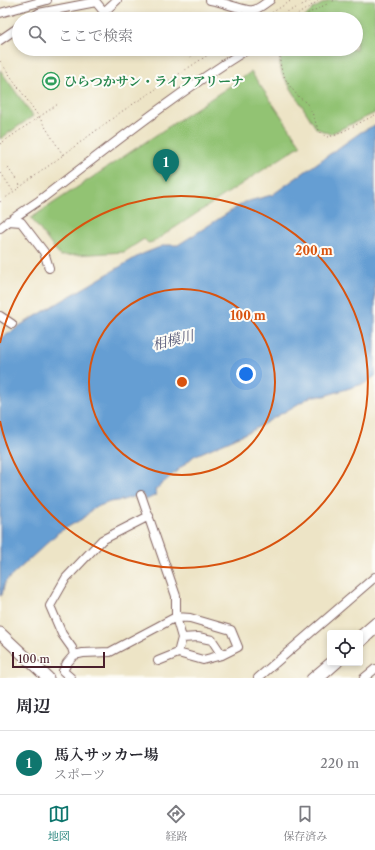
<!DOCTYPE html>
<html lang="ja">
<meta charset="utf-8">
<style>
:root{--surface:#fff;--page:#f2f2f3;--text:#2b2b33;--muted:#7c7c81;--line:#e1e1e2;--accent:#0f766e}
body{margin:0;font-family:"Libre Caslon Text","Noto Serif JP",serif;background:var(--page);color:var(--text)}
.controls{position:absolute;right:12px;bottom:12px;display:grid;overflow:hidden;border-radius:4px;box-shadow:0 2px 6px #0003}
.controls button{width:36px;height:36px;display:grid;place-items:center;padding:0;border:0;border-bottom:1px solid var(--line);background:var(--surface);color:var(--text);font:20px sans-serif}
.scale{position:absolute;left:12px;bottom:10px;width:93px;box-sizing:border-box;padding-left:4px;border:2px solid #4a1f2b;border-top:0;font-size:11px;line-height:14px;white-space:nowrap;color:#4a1f2b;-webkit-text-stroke:3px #fdfcf7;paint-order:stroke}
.you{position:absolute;left:246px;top:374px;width:14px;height:14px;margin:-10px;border:3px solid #fff;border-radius:50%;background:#1a73e8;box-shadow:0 0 0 6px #1a73e833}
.badge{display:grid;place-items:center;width:26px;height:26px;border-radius:50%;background:var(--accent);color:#fff;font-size:13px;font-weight:700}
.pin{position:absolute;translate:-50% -33px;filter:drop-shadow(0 1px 2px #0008)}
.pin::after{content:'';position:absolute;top:21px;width:14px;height:12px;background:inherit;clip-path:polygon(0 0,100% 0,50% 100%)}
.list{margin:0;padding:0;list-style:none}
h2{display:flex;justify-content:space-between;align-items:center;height:52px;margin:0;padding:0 16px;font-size:17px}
h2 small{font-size:13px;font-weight:400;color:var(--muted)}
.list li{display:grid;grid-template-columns:26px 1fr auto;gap:12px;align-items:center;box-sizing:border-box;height:64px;padding:0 16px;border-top:1px solid var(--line)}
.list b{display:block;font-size:15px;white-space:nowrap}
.list p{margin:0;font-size:13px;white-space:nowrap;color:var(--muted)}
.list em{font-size:13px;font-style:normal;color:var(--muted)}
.icon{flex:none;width:22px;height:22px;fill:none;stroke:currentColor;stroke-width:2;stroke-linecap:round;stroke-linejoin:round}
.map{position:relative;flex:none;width:375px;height:678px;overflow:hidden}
.search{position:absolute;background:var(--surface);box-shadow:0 2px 6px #0003;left:12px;right:12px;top:12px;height:44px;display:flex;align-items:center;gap:10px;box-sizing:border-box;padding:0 14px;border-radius:22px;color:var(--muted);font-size:15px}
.sheet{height:116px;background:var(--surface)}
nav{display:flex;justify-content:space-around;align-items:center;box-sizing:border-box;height:56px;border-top:1px solid var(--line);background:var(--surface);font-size:11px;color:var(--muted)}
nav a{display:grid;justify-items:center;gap:2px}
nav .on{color:var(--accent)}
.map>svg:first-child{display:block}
.green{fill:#92c373;stroke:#6e714f}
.water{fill:#659ed3;stroke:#585e7f}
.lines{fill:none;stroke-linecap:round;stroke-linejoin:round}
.minor-casing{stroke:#836461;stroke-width:10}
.highway-casing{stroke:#836461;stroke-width:13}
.path{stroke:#836461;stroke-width:1;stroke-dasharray:1 3;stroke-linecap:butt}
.minor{stroke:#fff;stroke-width:8}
.highway{stroke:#fff;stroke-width:11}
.ring{fill:none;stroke:#d8530f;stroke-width:2}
.labels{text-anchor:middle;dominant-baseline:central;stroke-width:4;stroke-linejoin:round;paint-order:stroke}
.leisure-label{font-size:13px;font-weight:bold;fill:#27864d;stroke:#fdfcf7;text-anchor:start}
.water-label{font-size:14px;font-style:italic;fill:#565877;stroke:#fdfcf7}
.centre{fill:#d8530f;stroke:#fdfcf7;stroke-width:2}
.ring-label{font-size:12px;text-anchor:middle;font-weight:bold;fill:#d8530f;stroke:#fdfcf7;stroke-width:4;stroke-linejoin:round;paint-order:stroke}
</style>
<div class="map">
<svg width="375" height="678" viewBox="0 0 375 678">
<rect width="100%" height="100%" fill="#fdfcf7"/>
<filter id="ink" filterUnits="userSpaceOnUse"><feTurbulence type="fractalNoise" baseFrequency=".025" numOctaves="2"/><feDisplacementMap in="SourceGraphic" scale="8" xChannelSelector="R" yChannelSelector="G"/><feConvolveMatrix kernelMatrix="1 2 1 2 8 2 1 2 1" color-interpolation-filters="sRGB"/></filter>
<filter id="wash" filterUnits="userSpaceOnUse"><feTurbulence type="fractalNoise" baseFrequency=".012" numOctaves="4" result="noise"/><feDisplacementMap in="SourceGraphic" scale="16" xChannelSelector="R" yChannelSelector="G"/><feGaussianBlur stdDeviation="0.9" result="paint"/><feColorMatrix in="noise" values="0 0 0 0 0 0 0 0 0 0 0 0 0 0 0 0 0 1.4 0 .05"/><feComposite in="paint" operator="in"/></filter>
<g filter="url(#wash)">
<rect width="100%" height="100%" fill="#ede4c6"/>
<path class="green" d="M330 0H375V113L330 134 316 128 282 74 280 65 281 49H356V19H303L314 8Z
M0 70 33 116 0 139Z
M251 72 301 145 153 242 148 243 144 239 124 252 60 256 31 218Z"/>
<path class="water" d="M375 125V376L366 383 324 396H312L253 430 194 456 155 490 156 495 146 500 142 494 123 500 110 502 94 508 82 519 59 532 5 582 2 595 0 596V339L13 331 19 326 140 255 165 245H178L245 202 272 195 361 132Z"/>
</g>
<g filter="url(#ink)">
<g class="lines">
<g class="minor-casing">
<path id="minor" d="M210 0C220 1 247 12 253 10 259 9 265 3 270 0
M0 13 47 0
M30 19 39 13 96 2 104 12 117 0
M0 40 19 27
M8 221 21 222 44 252 49 268
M0 228C13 218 27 209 40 200 108 148 175 94 248 49
M0 316 12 324
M360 635 375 622
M182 638 198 637 212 640 222 655
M360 644 375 630
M74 655 72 648 62 634 50 606 66 578 102 540 149 516
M158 661 178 653 203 660 222 655 238 647 231 630 190 618 176 617 182 638 178 653
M71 678 63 671 67 663 74 655 83 653 110 652 176 617V596L141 495
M258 678 375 577
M311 678 330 662
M321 678 338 663
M364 678 375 669"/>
</g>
<g class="highway-casing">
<path id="highway" d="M0 633 48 678"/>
</g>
<path class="path" d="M236 19 241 15
M262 19 292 0
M273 19 312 0
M291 19 318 1 317 0
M297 19 335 0
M196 49 189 55 190 57 205 49
M282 49C275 66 287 84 298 96 301 99 305 101 307 104 316 115 314 131 327 137L336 135 375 115
M0 61 39 117 63 155
M0 144 58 104
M8 168 20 185
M1 173 13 191
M0 202 121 112 217 49"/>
<use href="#minor" class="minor"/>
<use href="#highway" class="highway"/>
</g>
</g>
<g class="ring">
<circle cx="182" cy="382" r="93"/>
<path d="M0 343A186 186 0 1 1 0 421"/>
</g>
<defs>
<g id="stadium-ring" transform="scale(0.9)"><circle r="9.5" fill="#fdfcf7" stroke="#2e9e5b" stroke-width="1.5"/><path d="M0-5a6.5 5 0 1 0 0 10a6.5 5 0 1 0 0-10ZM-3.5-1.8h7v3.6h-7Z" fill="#2e9e5b"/></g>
</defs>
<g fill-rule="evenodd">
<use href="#stadium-ring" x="51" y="81"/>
</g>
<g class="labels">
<g class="leisure-label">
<text x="64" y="81">ひらつかサン・ライフアリーナ</text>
</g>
<g class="water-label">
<text transform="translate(173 340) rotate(-14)">相模川</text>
</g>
</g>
<circle cx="182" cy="382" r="6" class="centre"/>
<g class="ring-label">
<text x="314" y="255">200 m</text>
<text x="248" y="320">100 m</text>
</g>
</svg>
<div class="controls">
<button><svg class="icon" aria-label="locate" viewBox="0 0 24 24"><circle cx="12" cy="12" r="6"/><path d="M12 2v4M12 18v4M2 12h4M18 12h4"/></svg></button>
</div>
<div class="scale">100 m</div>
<div class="you"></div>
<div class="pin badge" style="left:166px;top:182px">1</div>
<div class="search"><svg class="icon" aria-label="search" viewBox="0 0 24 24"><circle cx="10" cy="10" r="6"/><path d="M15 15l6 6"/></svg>ここで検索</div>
</div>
<section class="sheet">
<h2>周辺<small></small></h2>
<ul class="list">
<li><span class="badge">1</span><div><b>馬入サッカー場</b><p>スポーツ</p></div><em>220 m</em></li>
</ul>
</section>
<nav>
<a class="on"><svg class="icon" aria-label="map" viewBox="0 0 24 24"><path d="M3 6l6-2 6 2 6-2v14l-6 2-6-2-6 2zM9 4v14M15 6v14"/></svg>地図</a>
<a><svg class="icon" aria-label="directions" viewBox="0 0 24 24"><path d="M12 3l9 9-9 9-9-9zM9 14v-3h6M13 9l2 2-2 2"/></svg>経路</a>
<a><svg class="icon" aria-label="saved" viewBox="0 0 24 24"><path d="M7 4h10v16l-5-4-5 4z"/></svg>保存済み</a>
</nav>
